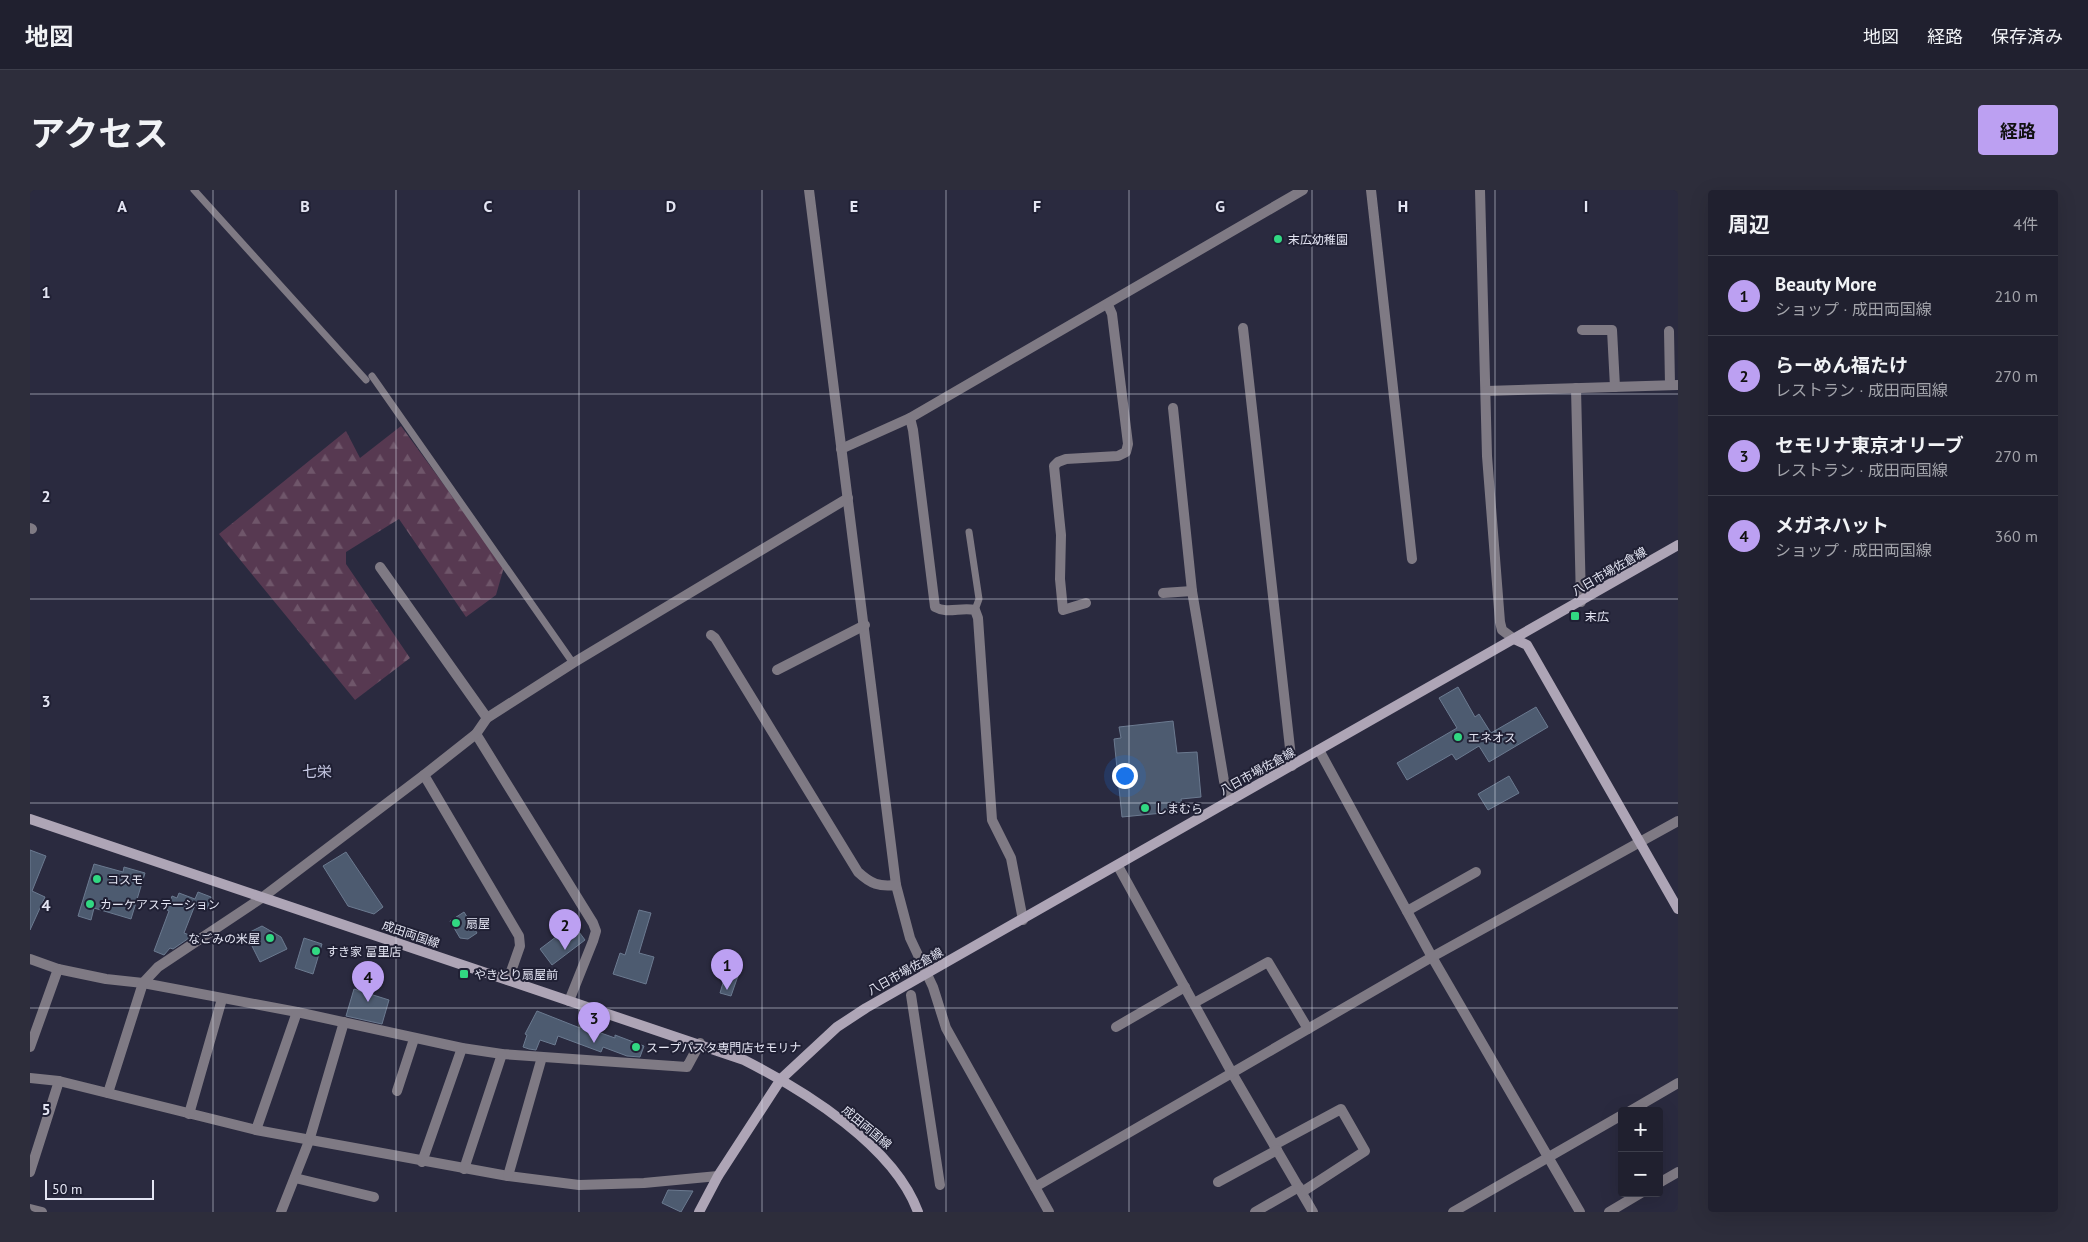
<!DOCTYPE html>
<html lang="ja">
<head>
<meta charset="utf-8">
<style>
  :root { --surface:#20202f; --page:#2d2d3b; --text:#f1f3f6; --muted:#a2a3aa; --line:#3d3e4b; --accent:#bca0f2 }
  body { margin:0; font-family:"PT Sans","Noto Sans JP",sans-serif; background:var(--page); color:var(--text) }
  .controls { position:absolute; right:15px; bottom:15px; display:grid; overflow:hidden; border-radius:5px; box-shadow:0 5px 20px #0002 }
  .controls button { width:45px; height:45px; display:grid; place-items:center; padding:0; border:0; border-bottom:1px solid var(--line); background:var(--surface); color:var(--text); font:25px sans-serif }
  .scale { position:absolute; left:15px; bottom:12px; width:109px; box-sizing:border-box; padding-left:5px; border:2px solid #e4e5f3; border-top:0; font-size:14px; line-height:18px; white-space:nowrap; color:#e4e5f3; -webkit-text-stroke:4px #202034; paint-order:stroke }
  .you { position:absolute; left:1094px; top:585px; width:18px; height:18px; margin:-12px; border:4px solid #fff; border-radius:50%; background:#1a73e8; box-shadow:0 0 0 8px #1a73e833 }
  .badge { display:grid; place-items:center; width:32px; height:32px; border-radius:50%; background:var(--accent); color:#111; font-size:16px; font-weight:700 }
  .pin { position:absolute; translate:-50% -41px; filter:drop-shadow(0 1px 2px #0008) }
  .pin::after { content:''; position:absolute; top:26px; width:18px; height:15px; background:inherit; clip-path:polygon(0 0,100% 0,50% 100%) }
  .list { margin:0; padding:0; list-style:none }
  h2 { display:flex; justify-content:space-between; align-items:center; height:65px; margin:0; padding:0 20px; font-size:21px }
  h2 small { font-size:16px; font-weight:400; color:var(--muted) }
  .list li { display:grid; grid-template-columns:32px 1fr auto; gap:15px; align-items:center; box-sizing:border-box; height:80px; padding:0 20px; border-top:1px solid var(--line) }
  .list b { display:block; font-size:19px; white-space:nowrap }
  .list p { margin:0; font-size:16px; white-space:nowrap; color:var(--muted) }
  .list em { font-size:16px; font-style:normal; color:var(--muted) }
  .map { position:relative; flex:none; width:1648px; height:1022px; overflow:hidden; border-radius:5px }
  header { display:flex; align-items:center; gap:30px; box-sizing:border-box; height:70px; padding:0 25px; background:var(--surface); border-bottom:1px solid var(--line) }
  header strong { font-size:24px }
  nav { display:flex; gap:28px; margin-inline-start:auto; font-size:18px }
  .intro { display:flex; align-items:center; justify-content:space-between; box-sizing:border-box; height:120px; padding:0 30px }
  h1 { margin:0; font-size:35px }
  .button { padding:12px 22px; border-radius:5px; background:var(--accent); color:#111; font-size:18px; font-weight:700 }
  main { display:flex; gap:30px; padding:0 30px }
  aside { flex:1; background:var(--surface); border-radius:5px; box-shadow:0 5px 20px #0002 }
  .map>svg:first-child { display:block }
  .forest { fill:url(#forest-firs) }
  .building { fill:#4d5b70; stroke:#6b7a90 }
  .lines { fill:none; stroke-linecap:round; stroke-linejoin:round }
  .lane { stroke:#7f7a84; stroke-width:7 }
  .street { stroke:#7f7a84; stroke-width:10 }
  .secondary { stroke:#aea5b6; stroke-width:10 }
  .grid { fill:none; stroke:#e4e5f3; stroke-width:1; stroke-opacity:0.55 }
  .poi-dot { fill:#31d882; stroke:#202034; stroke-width:2 }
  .labels { text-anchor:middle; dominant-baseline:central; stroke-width:4; stroke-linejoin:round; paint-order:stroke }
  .poi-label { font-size:12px; fill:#e4e5f3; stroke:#202034; text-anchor:start }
  .street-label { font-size:12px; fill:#e4e5f3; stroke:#202034 }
  .quarter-label { font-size:15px; fill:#c4c6e1; stroke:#202034 }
  .grid-label { font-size:16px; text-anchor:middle; font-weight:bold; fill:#e4e5f3; stroke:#202034; stroke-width:4; stroke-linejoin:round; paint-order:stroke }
</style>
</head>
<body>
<header>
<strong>地図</strong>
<nav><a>地図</a><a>経路</a><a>保存済み</a></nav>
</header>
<div class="intro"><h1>アクセス</h1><a class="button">経路</a></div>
<main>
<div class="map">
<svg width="1648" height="1022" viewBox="0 0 1648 1022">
  <defs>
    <pattern id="forest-firs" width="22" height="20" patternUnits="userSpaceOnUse" patternTransform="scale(1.25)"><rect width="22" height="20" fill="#573951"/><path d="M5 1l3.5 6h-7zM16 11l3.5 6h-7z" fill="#6f566a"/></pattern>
  </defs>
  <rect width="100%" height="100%" fill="#2a2a3f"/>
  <!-- forest -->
  <path class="forest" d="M 371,236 L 474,377 L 466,405 L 436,427 L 369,329 L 316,362 L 316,374 L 380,468 L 325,510 L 189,344 L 316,241 L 330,268 Z"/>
  <!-- building -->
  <g class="building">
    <path d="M 1428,497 L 1445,527 L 1449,524 L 1461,543 L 1506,517 L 1518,537 L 1459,572 L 1449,556 L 1426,570 L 1422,564 L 1377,590 L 1367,573 L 1427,538 L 1409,508 Z"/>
    <path d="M 1143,531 L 1147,563 L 1167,562 L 1171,607 L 1151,609 L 1153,621 L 1092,627 L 1084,549 L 1091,548 L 1089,537 Z"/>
    <path d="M 1479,586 L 1489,603 L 1458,620 L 1448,604 Z"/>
    <path d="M 0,660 L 16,666 L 2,701 L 15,707 L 0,740 Z"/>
    <path d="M 316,662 L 353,717 L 344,724 L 318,716 L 293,676 Z"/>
    <path d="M 64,674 L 93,682 L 94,677 L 115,683 L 101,729 L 64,718 L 61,730 L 48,726 Z"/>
    <path d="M 168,702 L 181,707 L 177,719 L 165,715 L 154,743 L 162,746 L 143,759 L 140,758 L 134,765 L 124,761 L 139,721 L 137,720 L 142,706 L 147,708 L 149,703 L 165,709 Z"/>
    <path d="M 609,720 L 621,723 L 609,763 L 624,767 L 616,794 L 583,784 L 590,763 L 595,765 Z"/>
    <path d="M 434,722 L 447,743 L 438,749 L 430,748 L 420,731 Z"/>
    <path d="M 543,734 L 555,750 L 522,775 L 510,759 Z"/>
    <path d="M 232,736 L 251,747 L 257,759 L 230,772 L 216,744 Z"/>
    <path d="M 274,748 L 292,754 L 283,784 L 265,778 Z"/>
    <path d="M 698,776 L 710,780 L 701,806 L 690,803 Z"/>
    <path d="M 324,799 L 359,810 L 352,834 L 316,826 Z"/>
    <path d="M 507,821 L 550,838 L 551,836 L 585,848 L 585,845 L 614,856 L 610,867 L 597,866 L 573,857 L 571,862 L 528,846 L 525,855 L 510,850 L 506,860 L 499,859 L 493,857 L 497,845 L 495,844 Z"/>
    <path d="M 638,1000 L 663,1001 L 651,1022 L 632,1013 Z"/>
  </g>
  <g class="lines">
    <!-- lane -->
    <g class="lane">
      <path d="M 164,0 L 336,190"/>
      <path d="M 342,186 L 543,473"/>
      <path d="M 939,342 L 949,409 L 945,420"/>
    </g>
    <!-- street -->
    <g class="street">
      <path d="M 779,0 L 866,695 L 880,748 L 903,797 L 916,838 L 1019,1022"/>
      <path d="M 1341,0 L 1382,369"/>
      <path d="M 1450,0 L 1457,266 L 1470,432 L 1472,440 L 1484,449"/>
      <path d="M 1213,138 L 1262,576"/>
      <path d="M 1552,140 L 1582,140 L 1585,197"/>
      <path d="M 1639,141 L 1640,195"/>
      <path d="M 1546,198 L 1551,412"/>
      <path d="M 1456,201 L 1648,195"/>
      <path d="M 1143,218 L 1162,401 L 1194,591 L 1200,611"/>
      <path d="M 880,228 L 883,240 L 905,417 C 917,424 931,417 945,420 L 948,428 L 962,630 L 981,668 L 993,730"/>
      <path d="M 811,259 L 880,228 L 1273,0"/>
      <path d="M 0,338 L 2,339"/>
      <path d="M 350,377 L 457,528"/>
      <path d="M 1133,403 L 1162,401"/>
      <path d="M 1056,413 L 1033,420 L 1030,389 L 1031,345 L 1024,276 L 1028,272 L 1036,269 L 1088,266 L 1096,262 L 1098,254 L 1082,124 L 1078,115"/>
      <path d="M 681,445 L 685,448 L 828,682 C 841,694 849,697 866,695"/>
      <path d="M 747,480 L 835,435"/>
      <path d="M 446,544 L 563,733 L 566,741 L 563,751 L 539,811"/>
      <path d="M 1289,560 L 1402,767 L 1550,1022"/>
      <path d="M 394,585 L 489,746 L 490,756 L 478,790"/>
      <path d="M 1088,676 L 1202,883 L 1283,1022"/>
      <path d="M 1377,721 L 1446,682"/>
      <path d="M 0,769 L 28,779 L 76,789 L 113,793 L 267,822 L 432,858 L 472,864 L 657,877 L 670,853"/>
      <path d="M 881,805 L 910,995"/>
      <path d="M 1164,813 L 1238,772 L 1278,839"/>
      <path d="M 1086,837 L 1155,797"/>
      <path d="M 0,857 L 28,779"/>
      <path d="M 0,888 L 29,891 L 226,940 L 478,986 L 549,995 L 614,993 L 688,986"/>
      <path d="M 367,901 L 384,849"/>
      <path d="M 78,903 L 113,793 L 128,777 L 233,707 L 394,585 L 446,544 L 457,528 L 543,473 L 818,308"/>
      <path d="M 1600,921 L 1648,893"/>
      <path d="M 159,924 L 192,809"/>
      <path d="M 226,940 L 267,822"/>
      <path d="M 1244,955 L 1311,919 L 1335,961 L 1272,1002"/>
      <path d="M 392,972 L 432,858"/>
      <path d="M 434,979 L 472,864"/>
      <path d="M 0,982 L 29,891"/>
      <path d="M 478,986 L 512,867"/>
      <path d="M 265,988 L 344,1007"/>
      <path d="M 1188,992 L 1247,960"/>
      <path d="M 1629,993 L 1648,982"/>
      <path d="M 1005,997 L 1402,767 L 1648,631"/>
      <path d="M 0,1019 L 12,1022"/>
      <path d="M 251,1022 L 279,951 L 314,832"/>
      <path d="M 1225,1022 L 1269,997"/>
      <path d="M 1423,1022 L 1592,925"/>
      <path d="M 1579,1022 L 1611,1003"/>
    </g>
    <!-- secondary -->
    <g class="secondary">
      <path d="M 1484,449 L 1497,455 L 1648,719"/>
      <path d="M 0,629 L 714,870 C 775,901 864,956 888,1022"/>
      <path d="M 669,1022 L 688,986 L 751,889 L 807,837 L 836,818 L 1648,355"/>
    </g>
  </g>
  <!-- grid -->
  <path class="grid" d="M 183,0 L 183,1022M 366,0 L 366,1022M 549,0 L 549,1022M 732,0 L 732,1022M 916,0 L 916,1022M 1099,0 L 1099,1022M 1282,0 L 1282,1022M 1465,0 L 1465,1022M 0,204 L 1648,204M 0,409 L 1648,409M 0,613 L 1648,613M 0,818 L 1648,818"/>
  <!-- markers -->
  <g class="poi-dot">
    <circle cx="1248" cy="49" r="5"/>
    <rect x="1540" y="421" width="10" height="10" rx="2.5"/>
    <circle cx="1428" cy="547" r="5"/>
    <circle cx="1115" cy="618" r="5"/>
    <circle cx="67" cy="689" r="5"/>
    <circle cx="60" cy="714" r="5"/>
    <circle cx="426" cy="733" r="5"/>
    <circle cx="240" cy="748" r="5"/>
    <circle cx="286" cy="761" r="5"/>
    <rect x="429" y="779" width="10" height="10" rx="2.5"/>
    <circle cx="606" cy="857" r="5"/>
  </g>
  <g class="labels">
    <!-- poi labels -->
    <g class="poi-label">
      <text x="1258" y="49">末広幼稚園</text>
      <text x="1555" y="426">末広</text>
      <text x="1438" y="547">エネオス</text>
      <text x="1125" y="618">しまむら</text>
      <text x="77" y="689">コスモ</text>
      <text x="70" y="714">カーケアステーション</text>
      <text x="436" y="733">扇屋</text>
      <text x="230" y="748" text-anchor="end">なごみの米屋</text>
      <text x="296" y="761">すき家 富里店</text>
      <text x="444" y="784">やきとり扇屋前</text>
      <text x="616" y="857">スープパスタ専門店セモリナ</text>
    </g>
    <!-- street labels -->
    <g class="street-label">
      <text transform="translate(1579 381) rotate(-30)">八日市場佐倉線</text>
      <text transform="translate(1227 581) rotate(-29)">八日市場佐倉線</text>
      <text transform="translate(381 744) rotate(19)">成田両国線</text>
      <text transform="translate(875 781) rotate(-29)">八日市場佐倉線</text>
      <text transform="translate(837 937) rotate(40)">成田両国線</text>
    </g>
    <!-- quarter labels -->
    <g class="quarter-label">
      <text x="287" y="581">七栄</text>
    </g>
  </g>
  <g class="grid-label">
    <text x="92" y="22">A</text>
    <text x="275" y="22">B</text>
    <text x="458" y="22">C</text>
    <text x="641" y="22">D</text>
    <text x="824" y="22">E</text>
    <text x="1007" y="22">F</text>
    <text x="1190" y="22">G</text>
    <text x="1373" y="22">H</text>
    <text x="1556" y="22">I</text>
    <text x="16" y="108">1</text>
    <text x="16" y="312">2</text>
    <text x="16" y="517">3</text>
    <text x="16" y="721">4</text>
    <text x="16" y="925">5</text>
  </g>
</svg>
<div class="controls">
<button>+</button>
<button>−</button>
</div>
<div class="scale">50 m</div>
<div class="you"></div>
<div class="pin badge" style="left:697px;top:800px">1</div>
<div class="pin badge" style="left:535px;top:760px">2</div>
<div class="pin badge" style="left:564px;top:853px">3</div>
<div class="pin badge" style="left:338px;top:812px">4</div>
</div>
<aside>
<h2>周辺<small>4件</small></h2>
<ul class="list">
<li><span class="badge">1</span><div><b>Beauty More</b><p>ショップ · 成田両国線</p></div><em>210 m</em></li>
<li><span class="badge">2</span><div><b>らーめん福たけ</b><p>レストラン · 成田両国線</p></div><em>270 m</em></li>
<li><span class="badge">3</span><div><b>セモリナ東京オリーブ</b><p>レストラン · 成田両国線</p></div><em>270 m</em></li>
<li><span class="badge">4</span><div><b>メガネハット</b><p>ショップ · 成田両国線</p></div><em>360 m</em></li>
</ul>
</aside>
</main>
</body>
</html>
